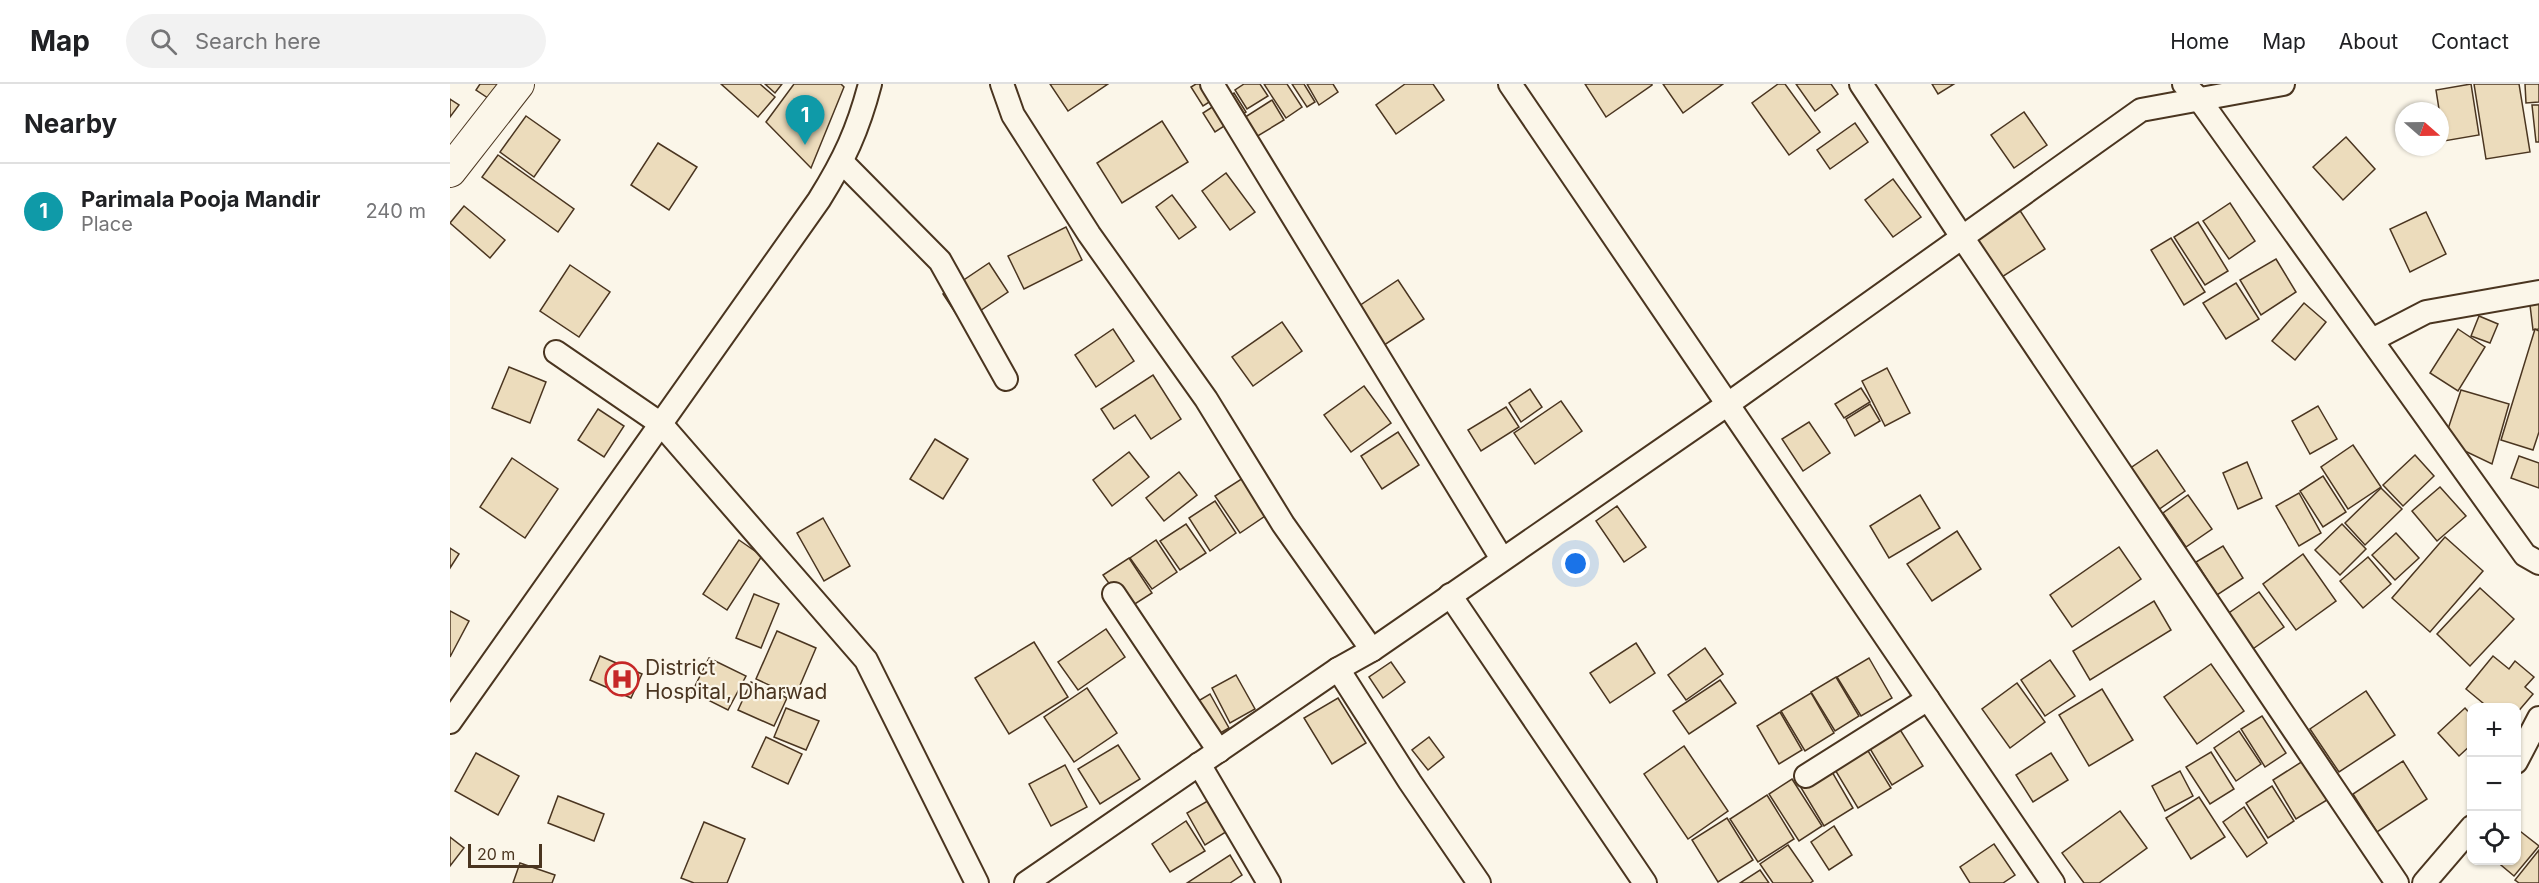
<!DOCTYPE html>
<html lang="en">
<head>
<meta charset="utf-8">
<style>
  :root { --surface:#fff; --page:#f2f2f2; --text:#202124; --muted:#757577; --line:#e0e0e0; --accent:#ea580c }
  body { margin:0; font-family:Inter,sans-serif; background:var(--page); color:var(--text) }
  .controls { position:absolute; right:18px; bottom:18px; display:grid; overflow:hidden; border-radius:12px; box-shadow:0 2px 4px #0004 }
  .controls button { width:54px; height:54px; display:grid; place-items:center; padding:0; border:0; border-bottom:2px solid var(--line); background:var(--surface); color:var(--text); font:30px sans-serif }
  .compass { position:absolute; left:1945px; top:18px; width:54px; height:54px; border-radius:50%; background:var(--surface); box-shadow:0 2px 4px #0004; rotate:110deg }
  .scale { position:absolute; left:18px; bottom:15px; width:74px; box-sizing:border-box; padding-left:6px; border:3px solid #4a3520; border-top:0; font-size:16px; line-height:21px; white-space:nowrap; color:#4a3520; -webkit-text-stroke:4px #fbf6e9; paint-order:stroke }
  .you { position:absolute; left:1126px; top:480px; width:21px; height:21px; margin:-15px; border:4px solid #fff; border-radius:50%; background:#1a73e8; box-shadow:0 0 0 9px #1a73e833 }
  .badge { display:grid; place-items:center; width:39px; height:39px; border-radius:50%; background:var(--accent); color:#fff; font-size:20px; font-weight:700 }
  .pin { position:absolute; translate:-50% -50px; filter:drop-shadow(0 2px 3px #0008) }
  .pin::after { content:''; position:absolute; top:32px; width:21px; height:18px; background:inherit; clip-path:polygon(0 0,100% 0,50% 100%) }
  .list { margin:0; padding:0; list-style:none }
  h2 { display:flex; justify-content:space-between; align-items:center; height:78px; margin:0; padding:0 24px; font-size:26px }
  h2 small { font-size:20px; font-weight:400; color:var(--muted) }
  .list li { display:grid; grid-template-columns:39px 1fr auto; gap:18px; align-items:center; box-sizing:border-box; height:96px; padding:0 24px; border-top:2px solid var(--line) }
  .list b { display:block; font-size:22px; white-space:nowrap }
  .list p { margin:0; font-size:20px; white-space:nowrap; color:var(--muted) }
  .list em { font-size:20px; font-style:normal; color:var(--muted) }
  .icon { flex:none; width:33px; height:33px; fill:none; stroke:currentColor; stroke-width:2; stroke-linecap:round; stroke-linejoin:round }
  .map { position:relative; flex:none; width:2089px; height:799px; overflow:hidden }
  header { display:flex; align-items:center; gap:36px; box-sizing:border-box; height:84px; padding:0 30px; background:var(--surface); border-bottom:2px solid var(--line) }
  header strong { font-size:28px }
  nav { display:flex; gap:33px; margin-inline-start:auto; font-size:21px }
  .search { width:420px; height:54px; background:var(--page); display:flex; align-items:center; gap:15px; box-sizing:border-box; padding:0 21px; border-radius:33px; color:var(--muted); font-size:22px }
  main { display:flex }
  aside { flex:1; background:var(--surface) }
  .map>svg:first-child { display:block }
  .building { fill:#ecdcbc; stroke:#4a3520; stroke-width:1.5 }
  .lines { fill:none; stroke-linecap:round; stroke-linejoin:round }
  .street-casing { stroke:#4a3520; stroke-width:26 }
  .secondary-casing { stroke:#4a3520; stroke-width:34 }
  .street { stroke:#fbf6e9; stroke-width:22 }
  .secondary { stroke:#fbf6e9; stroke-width:32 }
  .labels { text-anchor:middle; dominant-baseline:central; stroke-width:4.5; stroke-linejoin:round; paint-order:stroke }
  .poi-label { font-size:21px; fill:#4a3520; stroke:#fbf6e9; text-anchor:start }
</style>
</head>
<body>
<header>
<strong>Map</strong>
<div class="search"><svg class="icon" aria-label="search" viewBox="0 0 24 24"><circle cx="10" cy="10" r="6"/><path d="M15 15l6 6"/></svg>Search here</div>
<nav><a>Home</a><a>Map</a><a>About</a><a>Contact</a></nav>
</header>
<main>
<aside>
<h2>Nearby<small></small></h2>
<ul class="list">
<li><span class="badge" style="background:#0f9aa8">1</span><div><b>Parimala Pooja Mandir</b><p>Place</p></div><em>240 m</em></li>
</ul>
</aside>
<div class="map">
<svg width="2089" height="799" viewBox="0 0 2089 799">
  <rect width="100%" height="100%" fill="#fbf6e9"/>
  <!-- building -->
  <g class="building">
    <path d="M 30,0 L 56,0 L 44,18 L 26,6 Z"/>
    <path d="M 271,0 L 310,0 L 325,13 L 308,33 Z"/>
    <path d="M 315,0 L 332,0 L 325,9 Z"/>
    <path d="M 344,0 L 391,0 L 394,3 L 361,84 L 316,38 Z"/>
    <path d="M 600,0 L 658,0 L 618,27 Z"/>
    <path d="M 746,0 L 773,0 L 777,7 L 753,22 L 741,3 Z"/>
    <path d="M 794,0 L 810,0 L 818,12 L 797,25 L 785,6 Z"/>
    <path d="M 814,0 L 837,0 L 852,23 L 836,34 Z"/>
    <path d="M 842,0 L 854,0 L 865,18 L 857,23 Z"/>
    <path d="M 857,0 L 883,0 L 888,8 L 869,21 Z"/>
    <path d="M 955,0 L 983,0 L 994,16 L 946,50 L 926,21 Z"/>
    <path d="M 1135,0 L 1202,0 L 1202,1 L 1156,33 Z"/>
    <path d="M 1213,0 L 1273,0 L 1233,29 Z"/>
    <path d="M 1328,0 L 1335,0 L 1370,48 L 1339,71 L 1302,19 Z"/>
    <path d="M 1346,0 L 1381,0 L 1388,10 L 1365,27 Z"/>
    <path d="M 1482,0 L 1504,0 L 1488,10 Z"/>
    <path d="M 2021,0 L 2029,51 L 1994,57 L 1986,6 Z"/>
    <path d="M 2024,0 L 2069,0 L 2080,68 L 2036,75 Z"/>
    <path d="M 2075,0 L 2089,0 L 2089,18 L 2076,19 Z"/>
    <path d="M 784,9 L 796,28 L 765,48 L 753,29 Z"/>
    <path d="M 0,15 L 9,21 L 0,33 Z"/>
    <path d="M 822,16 L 834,36 L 801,56 L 789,37 Z"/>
    <path d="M 2082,21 L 2089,21 L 2089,58 L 2086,58 Z"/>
    <path d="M 1574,28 L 1597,61 L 1564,84 L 1541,51 Z"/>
    <path d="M 76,32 L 110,56 L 84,93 L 50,68 Z"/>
    <path d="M 712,37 L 738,78 L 672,119 L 647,79 Z"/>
    <path d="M 1405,39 L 1418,58 L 1380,85 L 1367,66 Z"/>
    <path d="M 1896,53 L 1925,85 L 1893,116 L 1863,83 Z"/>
    <path d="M 208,59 L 247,83 L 219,126 L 181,101 Z"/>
    <path d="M 48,71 L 124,125 L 108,148 L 32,93 Z"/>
    <path d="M 776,89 L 805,128 L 780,146 L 752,107 Z"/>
    <path d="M 1443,95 L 1471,133 L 1443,153 L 1415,116 Z"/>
    <path d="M 722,111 L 746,143 L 729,155 L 706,123 Z"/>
    <path d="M 1780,119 L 1805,157 L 1779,175 L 1753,137 Z"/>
    <path d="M 14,122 L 55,156 L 40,174 L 0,139 Z"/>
    <path d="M 1569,125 L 1595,165 L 1552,193 L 1526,153 Z"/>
    <path d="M 1976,128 L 1996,170 L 1960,188 L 1940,145 Z"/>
    <path d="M 1748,138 L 1778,187 L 1755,201 L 1724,153 Z"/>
    <path d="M 616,143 L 632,176 L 574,205 L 558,172 Z"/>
    <path d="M 1721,154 L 1755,208 L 1734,221 L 1701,166 Z"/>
    <path d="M 1826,175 L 1846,208 L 1811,231 L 1790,196 Z"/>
    <path d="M 539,179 L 558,208 L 512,239 L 493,210 Z"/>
    <path d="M 120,181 L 160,208 L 129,253 L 90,227 Z"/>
    <path d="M 948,196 L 974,235 L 919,271 L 894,232 Z"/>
    <path d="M 1786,199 L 1809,235 L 1776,255 L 1753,219 Z"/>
    <path d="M 1854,219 L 1876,238 L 1845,276 L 1822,257 Z"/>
    <path d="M 2089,219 L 2089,245 L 2083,246 L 2080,221 Z"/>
    <path d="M 2029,232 L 2048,240 L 2040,259 L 2021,252 Z"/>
    <path d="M 832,238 L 852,267 L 803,302 L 782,273 Z"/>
    <path d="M 663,245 L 684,277 L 646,303 L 625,271 Z"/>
    <path d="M 2008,245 L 2035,263 L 2008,307 L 1980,289 Z"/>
    <path d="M 2085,245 L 2089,247 L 2089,348 L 2083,366 L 2051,356 Z"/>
    <path d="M 59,283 L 96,298 L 80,339 L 42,324 Z"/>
    <path d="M 1437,284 L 1460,329 L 1435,342 L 1412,297 Z"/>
    <path d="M 703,291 L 731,335 L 701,355 L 685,331 L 664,345 L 651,325 Z"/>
    <path d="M 914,302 L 941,339 L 901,368 L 874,331 Z"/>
    <path d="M 1411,304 L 1420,318 L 1394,334 L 1385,320 Z"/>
    <path d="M 1080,305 L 1092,323 L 1071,338 L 1059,319 Z"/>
    <path d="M 2011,306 L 2059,320 L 2042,380 L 1994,357 Z"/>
    <path d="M 1111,317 L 1132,347 L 1085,380 L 1064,349 Z"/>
    <path d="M 1420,320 L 1430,337 L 1405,352 L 1396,335 Z"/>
    <path d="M 1868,322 L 1887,355 L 1860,370 L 1842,337 Z"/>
    <path d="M 1056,323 L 1069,343 L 1031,367 L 1018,346 Z"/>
    <path d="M 148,325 L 174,342 L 154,373 L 128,356 Z"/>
    <path d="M 1359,338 L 1380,369 L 1353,387 L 1332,355 Z"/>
    <path d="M 948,348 L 969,381 L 932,405 L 911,372 Z"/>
    <path d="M 485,355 L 518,375 L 493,415 L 460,395 Z"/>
    <path d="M 1903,361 L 1931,403 L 1898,425 L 1871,383 Z"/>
    <path d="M 1707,366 L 1735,407 L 1708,426 L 1679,385 Z"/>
    <path d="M 679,368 L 699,393 L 662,422 L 643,396 Z"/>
    <path d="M 1965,371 L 1984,392 L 1953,422 L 1933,401 Z"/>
    <path d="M 2069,372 L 2089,379 L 2089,404 L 2061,394 Z"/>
    <path d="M 62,374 L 108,405 L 75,454 L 30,423 Z"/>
    <path d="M 1797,378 L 1812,414 L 1788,425 L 1773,389 Z"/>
    <path d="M 729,388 L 747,411 L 714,437 L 696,414 Z"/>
    <path d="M 1873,392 L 1896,428 L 1873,443 L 1850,407 Z"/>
    <path d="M 793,394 L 818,430 L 790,449 L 765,412 Z"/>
    <path d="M 1990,403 L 2016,432 L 1987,457 L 1962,427 Z"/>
    <path d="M 1931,404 L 1952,425 L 1915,461 L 1895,439 Z"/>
    <path d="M 1849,409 L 1871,449 L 1849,462 L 1826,422 Z"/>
    <path d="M 1470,411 L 1490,444 L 1439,474 L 1420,442 Z"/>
    <path d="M 1738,411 L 1762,445 L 1736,463 L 1713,429 Z"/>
    <path d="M 765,417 L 786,449 L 760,467 L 739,434 Z"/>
    <path d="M 1167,422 L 1196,463 L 1174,478 L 1146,437 Z"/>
    <path d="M 373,434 L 400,482 L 374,497 L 347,449 Z"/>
    <path d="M 736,440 L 756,469 L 730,486 L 710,457 Z"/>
    <path d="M 1892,440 L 1916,465 L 1890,491 L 1865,466 Z"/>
    <path d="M 1507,447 L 1531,485 L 1482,517 L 1457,480 Z"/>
    <path d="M 1946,449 L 1969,474 L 1945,496 L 1922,471 Z"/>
    <path d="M 1995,453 L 2033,487 L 1980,548 L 1942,514 Z"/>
    <path d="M 289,456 L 312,472 L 277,526 L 253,510 Z"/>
    <path d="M 706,456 L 727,488 L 702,505 L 680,474 Z"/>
    <path d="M 1773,462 L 1793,494 L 1767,511 L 1746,478 Z"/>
    <path d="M 1669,463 L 1691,495 L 1622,543 L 1600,511 Z"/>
    <path d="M 0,464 L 9,470 L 0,484 Z"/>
    <path d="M 1853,470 L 1886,517 L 1846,546 L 1813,500 Z"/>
    <path d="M 1918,473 L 1941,500 L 1913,524 L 1890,497 Z"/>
    <path d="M 679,474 L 702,509 L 677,525 L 653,491 Z"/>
    <path d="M 2030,504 L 2064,535 L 2020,582 L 1987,550 Z"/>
    <path d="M 1809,508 L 1834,543 L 1797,569 L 1773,533 Z"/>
    <path d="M 304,510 L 329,520 L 311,564 L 286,554 Z"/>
    <path d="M 1704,517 L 1721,546 L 1640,596 L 1623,567 Z"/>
    <path d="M 0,527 L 19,537 L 0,573 Z"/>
    <path d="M 656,545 L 675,573 L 628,606 L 608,578 Z"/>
    <path d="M 327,547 L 366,564 L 345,613 L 306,595 Z"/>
    <path d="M 584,558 L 618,613 L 559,650 L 525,594 Z"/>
    <path d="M 1186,559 L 1205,589 L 1160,619 L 1140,589 Z"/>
    <path d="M 1255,564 L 1273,590 L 1236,616 L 1218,591 Z"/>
    <path d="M 150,572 L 192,590 L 181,614 L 140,596 Z"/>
    <path d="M 2043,572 L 2059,585 L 2065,577 L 2084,593 L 2075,603 L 2083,610 L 2066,630 L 2066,624 L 2039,624 L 2016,605 Z"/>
    <path d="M 259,574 L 296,592 L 278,626 L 242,608 Z"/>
    <path d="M 1419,574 L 1442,614 L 1411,632 L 1387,593 Z"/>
    <path d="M 1600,576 L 1625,612 L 1595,632 L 1571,596 Z"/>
    <path d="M 941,578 L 955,598 L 933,614 L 919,593 Z"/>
    <path d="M 1761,580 L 1794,627 L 1747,660 L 1714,613 Z"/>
    <path d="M 786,591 L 805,625 L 780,639 L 762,604 Z"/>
    <path d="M 1386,593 L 1409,632 L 1385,647 L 1361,608 Z"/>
    <path d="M 1270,596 L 1286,619 L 1239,650 L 1223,627 Z"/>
    <path d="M 301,598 L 337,614 L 324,642 L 288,626 Z"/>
    <path d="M 1567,599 L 1595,638 L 1560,664 L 1532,625 Z"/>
    <path d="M 637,604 L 667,649 L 624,678 L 594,633 Z"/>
    <path d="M 1652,605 L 1683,656 L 1639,682 L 1609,631 Z"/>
    <path d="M 1916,607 L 1945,651 L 1889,688 L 1860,645 Z"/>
    <path d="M 1361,609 L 1384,649 L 1355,667 L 1331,627 Z"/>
    <path d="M 760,610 L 779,644 L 753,659 L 733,626 Z"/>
    <path d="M 888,614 L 916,659 L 882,680 L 854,634 Z"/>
    <path d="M 336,624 L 369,637 L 356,666 L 324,653 Z"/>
    <path d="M 2015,624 L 2022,632 L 2022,660 L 2009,672 L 1988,649 Z"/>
    <path d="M 1330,628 L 1352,666 L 1329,680 L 1307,642 Z"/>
    <path d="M 1812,632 L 1836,669 L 1815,683 L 1791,645 Z"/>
    <path d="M 1449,644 L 1473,682 L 1442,701 L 1419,663 Z"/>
    <path d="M 1789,647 L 1811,680 L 1786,697 L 1764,664 Z"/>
    <path d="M 316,653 L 352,670 L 338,700 L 302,683 Z"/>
    <path d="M 979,653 L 994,673 L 978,686 L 962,666 Z"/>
    <path d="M 1410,654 L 1441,704 L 1408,724 L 1378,674 Z"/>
    <path d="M 668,661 L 690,695 L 650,720 L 628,685 Z"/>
    <path d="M 1234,662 L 1278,727 L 1238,755 L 1194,690 Z"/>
    <path d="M 1761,668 L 1784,705 L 1760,720 L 1736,683 Z"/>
    <path d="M 26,669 L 69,692 L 48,731 L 5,707 Z"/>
    <path d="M 1601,669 L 1618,696 L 1583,718 L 1566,691 Z"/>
    <path d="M 1374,674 L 1403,724 L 1374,742 L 1344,692 Z"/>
    <path d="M 1853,677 L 1877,716 L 1846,735 L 1823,696 Z"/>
    <path d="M 1953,677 L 1977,715 L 1927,748 L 1903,710 Z"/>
    <path d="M 615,681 L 637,723 L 601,742 L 579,700 Z"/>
    <path d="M 1730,687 L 1743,712 L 1715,727 L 1702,702 Z"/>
    <path d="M 1342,695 L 1372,742 L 1349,757 L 1319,710 Z"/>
    <path d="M 1822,702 L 1844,737 L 1818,754 L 1796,719 Z"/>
    <path d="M 1317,711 L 1344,755 L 1308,778 L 1280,735 Z"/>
    <path d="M 108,712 L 154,730 L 144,757 L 98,739 Z"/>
    <path d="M 1749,713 L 1775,753 L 1741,775 L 1716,734 Z"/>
    <path d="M 761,715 L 779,746 L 755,761 L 737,729 Z"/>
    <path d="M 1794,723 L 1817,759 L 1797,773 L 1773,738 Z"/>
    <path d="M 1670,727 L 1697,764 L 1649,799 L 1634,799 L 1612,769 Z"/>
    <path d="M 1277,734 L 1303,776 L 1268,798 L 1242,756 Z"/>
    <path d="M 736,737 L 755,767 L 720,788 L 702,760 Z"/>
    <path d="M 254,738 L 295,755 L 277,799 L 244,799 L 231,794 Z"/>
    <path d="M 1384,742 L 1402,771 L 1379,786 L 1361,758 Z"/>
    <path d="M 2066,744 L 2089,762 L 2064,792 L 2045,776 L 2066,776 Z"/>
    <path d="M 0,753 L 14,764 L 0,782 Z"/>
    <path d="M 1544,760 L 1565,791 L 1553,799 L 1520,799 L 1510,783 Z"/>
    <path d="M 1338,761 L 1363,797 L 1360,799 L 1323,799 L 1310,780 Z"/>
    <path d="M 2089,766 L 2089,799 L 2069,799 L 2065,796 Z"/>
    <path d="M 780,771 L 792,791 L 780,799 L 737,799 Z"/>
    <path d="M 70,779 L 105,791 L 102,799 L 63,799 Z"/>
    <path d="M 1310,786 L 1319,799 L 1290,799 Z"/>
  </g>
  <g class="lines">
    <defs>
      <g id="street">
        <path d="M 552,0 L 563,31 L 639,150 L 756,315 L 833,440 L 922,566"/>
        <path d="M 762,0 L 1052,475"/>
        <path d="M 1060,0 L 1603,799"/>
        <path d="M 1411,0 L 1512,153 L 1947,799"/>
        <path d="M 1734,0 L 1749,15 L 2075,471 L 2089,479"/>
        <path d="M 392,78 L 490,177 L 556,295"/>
        <path d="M 1922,256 L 1976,228 L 2089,208"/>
        <path d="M 106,268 L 211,340 L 416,576 L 527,799"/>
        <path d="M 664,510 L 769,667"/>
        <path d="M 1000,511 L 1195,799"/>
        <path d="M 888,585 L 960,698 L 1029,799"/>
        <path d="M 0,638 L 369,116 C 394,76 408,46 420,0"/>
        <path d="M 2066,678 L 2089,634"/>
        <path d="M 749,680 L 819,799"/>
        <path d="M 1356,692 L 1478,615"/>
        <path d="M 576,799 L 888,585 L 922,566 L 1278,320 L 1691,26 L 1833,0"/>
        <path d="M 1974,799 L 2022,743"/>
      </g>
      <path id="secondary" d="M 0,87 L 68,0"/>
    </defs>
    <!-- street casing -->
    <use href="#street" class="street-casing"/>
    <!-- secondary casing -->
    <use href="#secondary" class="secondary-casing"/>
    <!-- street -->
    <use href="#street" class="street"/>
    <!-- secondary -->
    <use href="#secondary" class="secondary"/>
  </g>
  <!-- icons -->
  <defs>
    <symbol id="hospital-ring" viewBox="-11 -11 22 22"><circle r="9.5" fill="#fbf6e9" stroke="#c62828" stroke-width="1.5"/><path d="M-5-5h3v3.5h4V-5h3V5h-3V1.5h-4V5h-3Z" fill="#c62828"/></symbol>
  </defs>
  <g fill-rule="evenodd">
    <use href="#hospital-ring" x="153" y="576" width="38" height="38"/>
  </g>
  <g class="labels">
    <!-- poi labels -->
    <g class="poi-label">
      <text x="195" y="583">District<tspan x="195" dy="24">Hospital, Dharwad</tspan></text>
    </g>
  </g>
</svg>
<div class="controls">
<button>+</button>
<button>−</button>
<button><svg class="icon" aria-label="locate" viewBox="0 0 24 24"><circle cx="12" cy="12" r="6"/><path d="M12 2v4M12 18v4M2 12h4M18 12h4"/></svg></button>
</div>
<svg class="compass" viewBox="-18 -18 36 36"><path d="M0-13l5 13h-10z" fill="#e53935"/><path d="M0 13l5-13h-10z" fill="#757577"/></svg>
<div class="scale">20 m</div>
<div class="you"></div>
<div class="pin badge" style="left:355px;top:61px;background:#0f9aa8">1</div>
</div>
</main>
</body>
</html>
